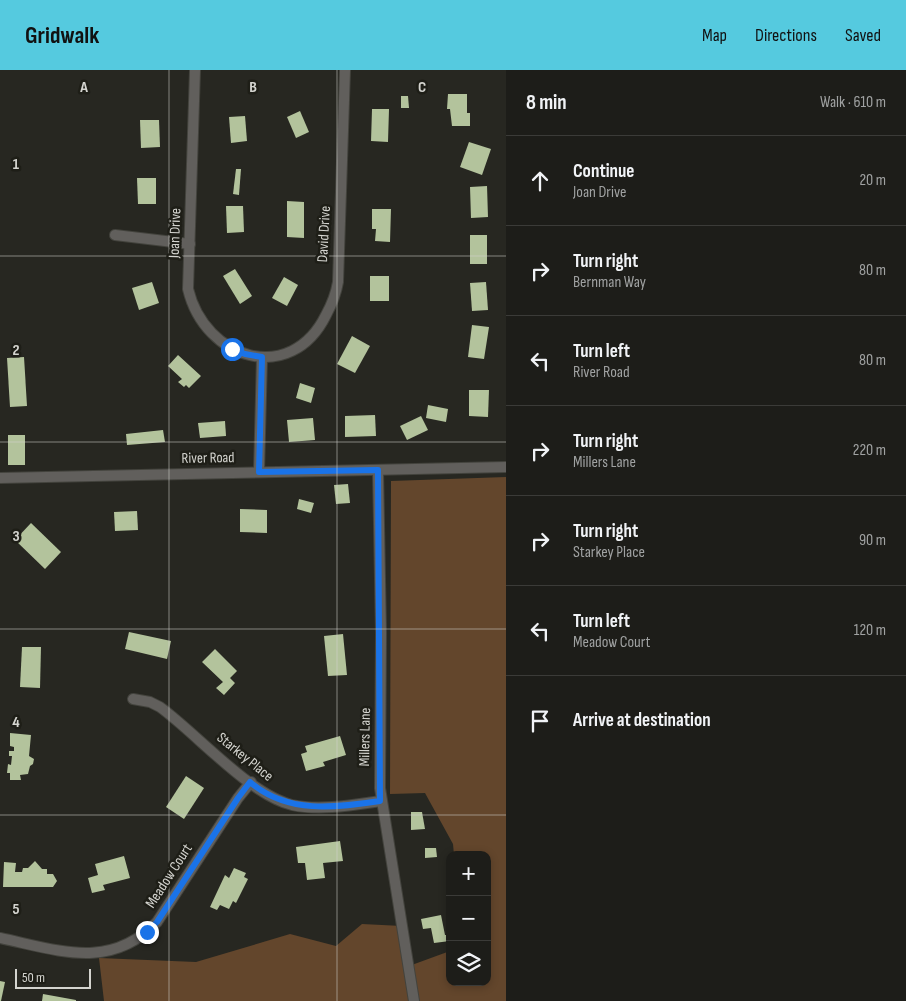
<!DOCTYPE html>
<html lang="en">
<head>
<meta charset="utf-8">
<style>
  :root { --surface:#1d1d19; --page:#252622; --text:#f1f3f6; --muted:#a0a2a2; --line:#3b3b38; --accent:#55cadf }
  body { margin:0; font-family:"Sofia Sans Condensed",sans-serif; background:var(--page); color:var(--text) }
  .controls { position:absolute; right:15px; bottom:15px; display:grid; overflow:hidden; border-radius:10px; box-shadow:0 2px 8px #0003 }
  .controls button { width:45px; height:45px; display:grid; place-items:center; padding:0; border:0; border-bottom:1px solid var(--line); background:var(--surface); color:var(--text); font:25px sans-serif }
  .scale { position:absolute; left:15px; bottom:12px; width:76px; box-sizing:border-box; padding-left:5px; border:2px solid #d4d4cf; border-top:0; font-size:14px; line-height:18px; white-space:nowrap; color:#d4d4cf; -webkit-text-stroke:4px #1e1e17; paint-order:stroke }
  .stop { position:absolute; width:15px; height:15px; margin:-11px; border:4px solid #1a73e8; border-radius:50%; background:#fff }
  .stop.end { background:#1a73e8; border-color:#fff; box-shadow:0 1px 5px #0008 }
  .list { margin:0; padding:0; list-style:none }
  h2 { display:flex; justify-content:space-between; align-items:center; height:65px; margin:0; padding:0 20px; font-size:21px }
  h2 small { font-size:16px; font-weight:400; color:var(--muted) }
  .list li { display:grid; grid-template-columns:32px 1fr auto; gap:15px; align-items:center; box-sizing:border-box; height:90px; padding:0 20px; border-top:1px solid var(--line) }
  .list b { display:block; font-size:19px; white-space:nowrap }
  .list p { margin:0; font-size:16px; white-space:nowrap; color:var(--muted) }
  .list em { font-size:16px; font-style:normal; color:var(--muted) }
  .icon { flex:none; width:28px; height:28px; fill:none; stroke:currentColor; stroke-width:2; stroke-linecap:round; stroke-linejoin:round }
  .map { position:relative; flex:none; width:506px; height:931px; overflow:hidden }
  header { display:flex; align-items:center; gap:30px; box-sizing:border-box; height:70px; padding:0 25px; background:var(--accent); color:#111 }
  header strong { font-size:24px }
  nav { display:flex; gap:28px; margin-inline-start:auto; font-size:18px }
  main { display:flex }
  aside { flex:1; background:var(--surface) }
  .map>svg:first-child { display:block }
  .green { fill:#63462c }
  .building { fill:#b3c39c }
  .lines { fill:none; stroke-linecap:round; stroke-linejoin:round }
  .minor-casing { stroke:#43433d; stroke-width:12 }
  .minor { stroke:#615f5c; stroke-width:10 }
  .route { stroke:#1a73e8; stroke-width:6 }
  .grid { fill:none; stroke:#d4d4cf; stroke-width:1; stroke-opacity:0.55 }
  .labels { text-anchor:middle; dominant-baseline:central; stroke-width:5; stroke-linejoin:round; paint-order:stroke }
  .street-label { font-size:15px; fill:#d4d4cf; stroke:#1e1e17 }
  .grid-label { font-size:16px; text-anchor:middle; font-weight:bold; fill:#d4d4cf; stroke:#1e1e17; stroke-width:5; stroke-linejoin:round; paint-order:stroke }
</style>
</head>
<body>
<header>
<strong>Gridwalk</strong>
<nav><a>Map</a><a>Directions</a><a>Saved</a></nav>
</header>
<main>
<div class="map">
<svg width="506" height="931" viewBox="0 0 506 931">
  <rect width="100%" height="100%" fill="#272721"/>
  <!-- green -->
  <path class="green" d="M 506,407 L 506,931 L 104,931 L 99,888 L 196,892 L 290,864 L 336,876 L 362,854 L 402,856 L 409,896 L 450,881 L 450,912 L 487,912 L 487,785 L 454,785 L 453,774 L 425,723 L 390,724 L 391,411 Z"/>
  <!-- building -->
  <g class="building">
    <path d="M 448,24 L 467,24 L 467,43 L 470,43 L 470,56 L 452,56 L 450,39 L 447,39 Z"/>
    <path d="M 401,26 L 408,26 L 409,38 L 401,38 Z"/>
    <path d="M 372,39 L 389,39 L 388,72 L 371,71 Z"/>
    <path d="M 300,41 L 309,62 L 296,68 L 287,47 Z"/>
    <path d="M 245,46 L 247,71 L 231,73 L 229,47 Z"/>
    <path d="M 140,50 L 159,50 L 160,77 L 141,78 Z"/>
    <path d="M 469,72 L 491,79 L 482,105 L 460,97 Z"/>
    <path d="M 236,99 L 241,99 L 239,125 L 233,124 Z"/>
    <path d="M 137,108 L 156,108 L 156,134 L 138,134 Z"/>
    <path d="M 487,116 L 488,147 L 471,148 L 470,117 Z"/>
    <path d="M 287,131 L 304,132 L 304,168 L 287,167 Z"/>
    <path d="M 226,136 L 243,136 L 244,162 L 227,163 Z"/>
    <path d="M 372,139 L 391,139 L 390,172 L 375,171 L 376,159 L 372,159 Z"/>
    <rect x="470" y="165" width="17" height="29"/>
    <path d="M 235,199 L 252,226 L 240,234 L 223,206 Z"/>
    <rect x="370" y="206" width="19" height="25"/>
    <path d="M 284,207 L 298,215 L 287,236 L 272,228 Z"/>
    <path d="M 152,212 L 159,233 L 139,240 L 132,218 Z"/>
    <path d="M 486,212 L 488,240 L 472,241 L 470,213 Z"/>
    <path d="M 472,255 L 489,257 L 484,289 L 468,287 Z"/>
    <path d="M 352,266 L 370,276 L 355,303 L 337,294 Z"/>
    <path d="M 178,285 L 201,306 L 189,318 L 186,315 L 184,317 L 178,312 L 182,309 L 168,296 Z"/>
    <path d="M 24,287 L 27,336 L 10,337 L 7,288 Z"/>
    <path d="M 300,313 L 315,318 L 311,333 L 296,328 Z"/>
    <path d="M 469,320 L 489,320 L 488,347 L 469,346 Z"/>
    <path d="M 428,335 L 448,339 L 446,352 L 426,348 Z"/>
    <path d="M 375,345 L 376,366 L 345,367 L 345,346 Z"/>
    <path d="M 421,346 L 428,360 L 407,370 L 400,356 Z"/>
    <path d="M 313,348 L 315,370 L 289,372 L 287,350 Z"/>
    <path d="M 225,351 L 226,366 L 200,368 L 198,353 Z"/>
    <path d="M 163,360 L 165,372 L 127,375 L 126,364 Z"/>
    <rect x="8" y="365" width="17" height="30"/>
    <path d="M 348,414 L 350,433 L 336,434 L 334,415 Z"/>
    <path d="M 299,429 L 314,433 L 311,443 L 297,439 Z"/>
    <path d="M 240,439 L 267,440 L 267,463 L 240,462 Z"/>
    <path d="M 137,441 L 138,460 L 115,461 L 114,442 Z"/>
    <path d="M 31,453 L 61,482 L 45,499 L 15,470 Z"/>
    <path d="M 129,562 L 171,571 L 167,589 L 125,579 Z"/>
    <path d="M 343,564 L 347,605 L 328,606 L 324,566 Z"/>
    <path d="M 22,577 L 41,577 L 40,618 L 20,617 Z"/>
    <path d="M 215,579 L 237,601 L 230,608 L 235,613 L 224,625 L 216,618 L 223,612 L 202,592 Z"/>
    <path d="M 10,663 L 31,665 L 29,686 L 34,689 L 33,694 L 30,696 L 28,704 L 20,705 L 21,710 L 10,710 L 10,703 L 7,703 L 8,694 L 11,695 L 12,686 L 9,686 L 9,681 L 14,681 L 14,677 L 10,676 Z"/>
    <path d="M 340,666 L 346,685 L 323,692 L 325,696 L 306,701 L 301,684 L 307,682 L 305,676 Z"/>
    <path d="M 186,706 L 204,718 L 184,749 L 166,737 Z"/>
    <path d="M 411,742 L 422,742 L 425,759 L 411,760 Z"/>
    <path d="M 340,771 L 343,791 L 323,793 L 325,808 L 307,810 L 305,793 L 298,793 L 296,777 Z"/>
    <path d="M 425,778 L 436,778 L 437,787 L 425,788 Z"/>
    <path d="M 124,786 L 130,808 L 103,815 L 105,820 L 92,823 L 88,808 L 98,805 L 95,794 Z"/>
    <path d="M 35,791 L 42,799 L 47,799 L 47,804 L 53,804 L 57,811 L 53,817 L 3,817 L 4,792 L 16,793 L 15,802 L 22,802 L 23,798 L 28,798 Z"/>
    <path d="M 234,798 L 246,803 L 244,807 L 248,809 L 236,833 L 233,831 L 229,839 L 220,835 L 217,840 L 210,837 L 225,805 L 229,808 Z"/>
    <path d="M 441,845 L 445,865 L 449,865 L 450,871 L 434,873 L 431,858 L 423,859 L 421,849 Z"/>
    <path d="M 0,911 L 5,912 L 1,931 L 0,931 Z"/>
    <path d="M 43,924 L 76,930 L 76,931 L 42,931 Z"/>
  </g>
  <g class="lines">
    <defs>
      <g id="minor">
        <path d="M 195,0 L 188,219 C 205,290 291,316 326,245 C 332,234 336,224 338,212 L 345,0"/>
        <path d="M 115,165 L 190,174"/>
        <path d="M 378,400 L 381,563 L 380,718 L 414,931"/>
        <path d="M 259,402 L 262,287"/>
        <path d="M 0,408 L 506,397"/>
        <path d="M 133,629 L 150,632 L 160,637 C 197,664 250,725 292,735 C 320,741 353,735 381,731"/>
        <path d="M 0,868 C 58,880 110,901 157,852 L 238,728 L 251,712"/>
      </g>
    </defs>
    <!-- minor casing -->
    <use href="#minor" class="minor-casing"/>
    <!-- minor -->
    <use href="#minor" class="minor"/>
  </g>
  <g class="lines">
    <!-- route -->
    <path class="route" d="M 147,862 L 157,852 L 238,728 L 250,712 C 287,744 335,738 380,731 L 378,400 L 259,402 L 262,287 L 245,284 L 232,279"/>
  </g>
  <!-- grid -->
  <path class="grid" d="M 169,0 L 169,931M 337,0 L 337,931M 0,186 L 506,186M 0,372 L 506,372M 0,559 L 506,559M 0,745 L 506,745"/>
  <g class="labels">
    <!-- street labels -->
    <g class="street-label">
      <text transform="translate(175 163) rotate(-88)">Joan Drive</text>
      <text transform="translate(324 164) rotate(-87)">David Drive</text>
      <text transform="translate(208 388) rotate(-1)">River Road</text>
      <text transform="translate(365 667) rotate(-89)">Millers Lane</text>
      <text transform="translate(245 687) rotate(39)">Starkey Place</text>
      <text transform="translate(169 806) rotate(-57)">Meadow Court</text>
    </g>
  </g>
  <g class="grid-label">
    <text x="84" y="22">A</text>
    <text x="253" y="22">B</text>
    <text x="422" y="22">C</text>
    <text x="16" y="99">1</text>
    <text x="16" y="285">2</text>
    <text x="16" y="471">3</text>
    <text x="16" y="657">4</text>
    <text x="16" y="844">5</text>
  </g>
</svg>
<div class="controls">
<button>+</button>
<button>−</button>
<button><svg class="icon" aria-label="layers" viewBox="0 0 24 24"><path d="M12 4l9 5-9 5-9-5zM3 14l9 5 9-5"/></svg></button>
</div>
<div class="scale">50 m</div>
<div class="stop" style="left:232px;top:279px"></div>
<div class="stop end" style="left:147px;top:862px"></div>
</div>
<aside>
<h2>8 min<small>Walk · 610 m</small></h2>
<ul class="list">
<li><svg class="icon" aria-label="ahead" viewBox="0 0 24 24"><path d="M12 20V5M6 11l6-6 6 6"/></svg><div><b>Continue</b><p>Joan Drive</p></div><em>20 m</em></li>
<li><svg class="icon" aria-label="right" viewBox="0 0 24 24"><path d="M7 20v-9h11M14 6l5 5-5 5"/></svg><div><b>Turn right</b><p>Bernman Way</p></div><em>80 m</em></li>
<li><svg class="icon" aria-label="left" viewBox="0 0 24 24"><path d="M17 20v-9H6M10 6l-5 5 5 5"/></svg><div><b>Turn left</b><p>River Road</p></div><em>80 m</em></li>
<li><svg class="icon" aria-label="right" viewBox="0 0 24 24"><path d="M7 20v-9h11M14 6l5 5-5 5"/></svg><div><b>Turn right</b><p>Millers Lane</p></div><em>220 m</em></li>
<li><svg class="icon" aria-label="right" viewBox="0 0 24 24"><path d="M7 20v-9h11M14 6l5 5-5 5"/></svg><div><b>Turn right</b><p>Starkey Place</p></div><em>90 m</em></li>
<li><svg class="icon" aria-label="left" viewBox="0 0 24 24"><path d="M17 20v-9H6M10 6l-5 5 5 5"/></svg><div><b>Turn left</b><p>Meadow Court</p></div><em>120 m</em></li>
<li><svg class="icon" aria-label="arrive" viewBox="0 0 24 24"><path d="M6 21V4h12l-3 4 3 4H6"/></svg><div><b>Arrive at destination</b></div></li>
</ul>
</aside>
</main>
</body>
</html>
